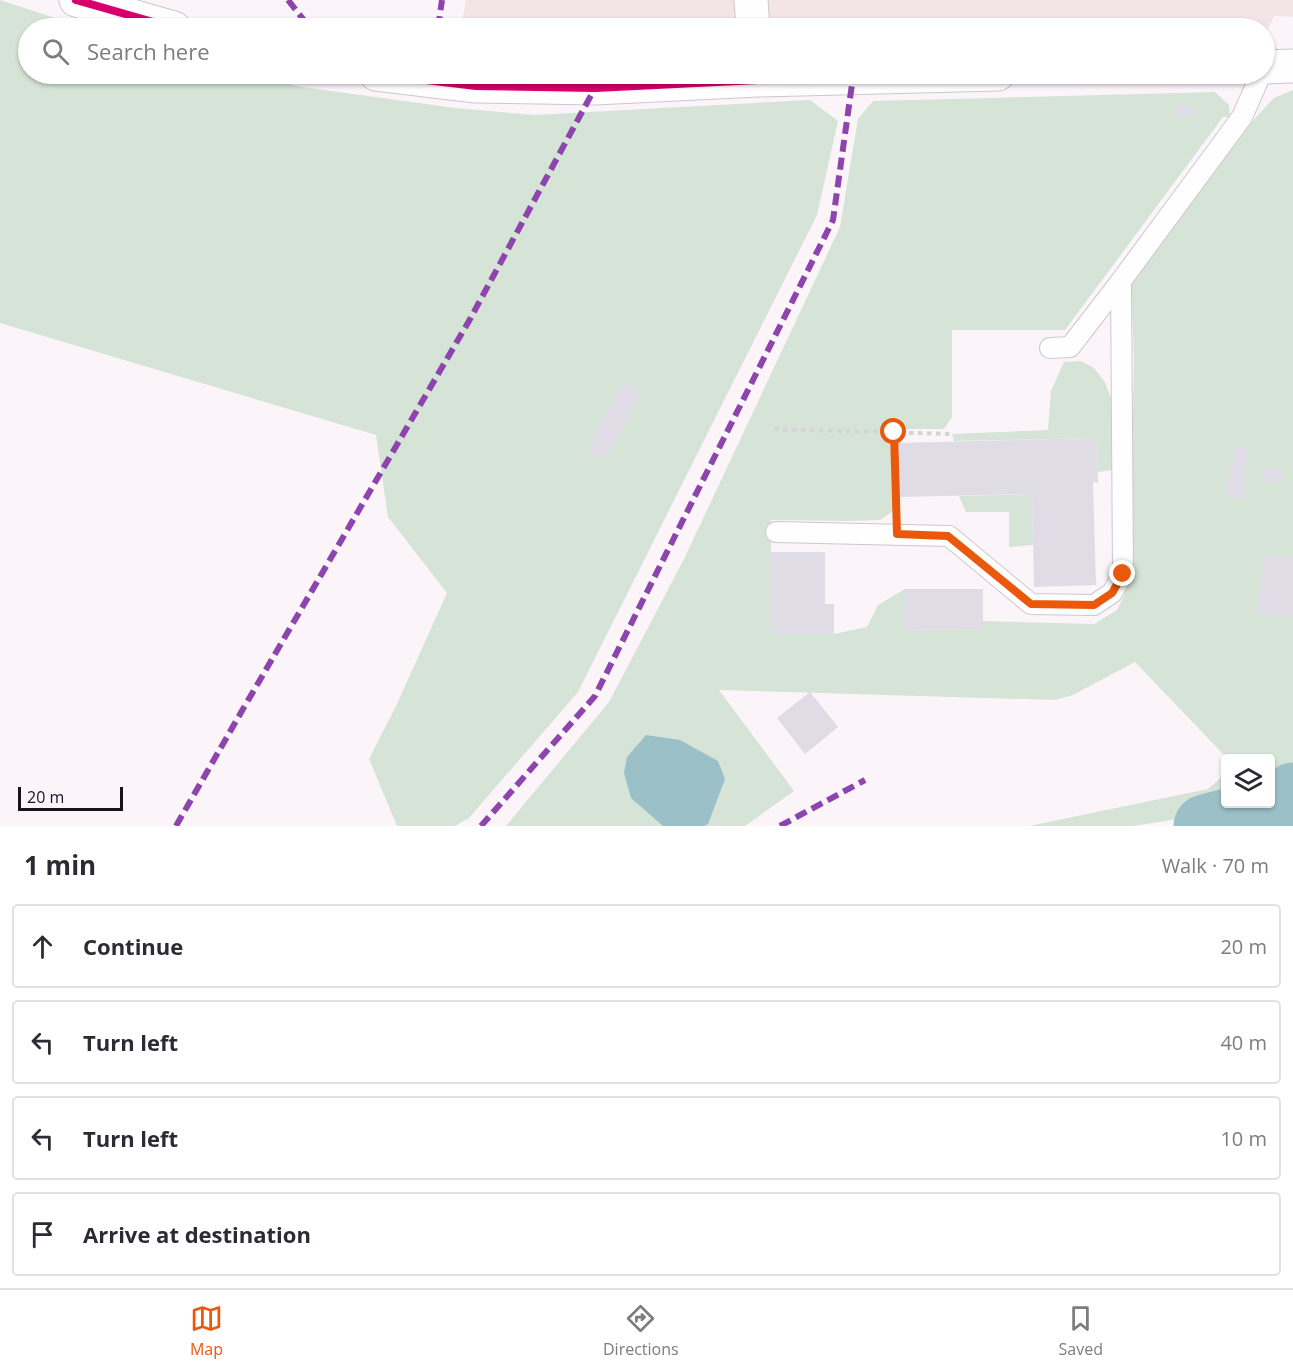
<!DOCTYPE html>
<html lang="en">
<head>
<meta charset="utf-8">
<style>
  :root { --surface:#fff; --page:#f2f2f3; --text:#2b2b33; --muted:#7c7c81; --line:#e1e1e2; --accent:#ea580c }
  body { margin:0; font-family:"Open Sans",sans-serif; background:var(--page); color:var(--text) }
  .controls { position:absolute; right:18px; bottom:18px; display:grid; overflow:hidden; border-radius:6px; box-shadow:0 2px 4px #0004 }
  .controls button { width:54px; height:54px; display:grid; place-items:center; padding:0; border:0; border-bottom:2px solid var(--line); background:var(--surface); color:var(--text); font:30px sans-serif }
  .scale { position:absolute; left:18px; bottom:15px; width:105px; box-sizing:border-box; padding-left:6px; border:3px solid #1a121a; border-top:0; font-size:16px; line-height:21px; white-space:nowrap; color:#1a121a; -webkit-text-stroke:4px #fdf3fc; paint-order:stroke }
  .stop { position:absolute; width:18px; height:18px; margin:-14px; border:4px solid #ea580c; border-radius:50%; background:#fff }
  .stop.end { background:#ea580c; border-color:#fff; box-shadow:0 2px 6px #0008 }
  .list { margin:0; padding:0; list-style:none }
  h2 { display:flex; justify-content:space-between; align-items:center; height:78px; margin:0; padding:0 24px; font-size:26px }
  h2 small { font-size:20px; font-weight:400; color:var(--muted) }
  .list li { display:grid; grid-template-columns:39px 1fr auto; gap:18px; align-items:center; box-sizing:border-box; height:84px; margin:0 12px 12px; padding:0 12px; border:2px solid var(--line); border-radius:6px }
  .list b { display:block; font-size:22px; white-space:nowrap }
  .list em { font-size:20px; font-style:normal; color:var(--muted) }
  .icon { flex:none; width:33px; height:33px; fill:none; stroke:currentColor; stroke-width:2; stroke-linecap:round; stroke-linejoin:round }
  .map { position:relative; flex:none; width:1293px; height:826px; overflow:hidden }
  .search { position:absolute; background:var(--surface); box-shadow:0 2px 4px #0004; left:18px; right:18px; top:18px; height:66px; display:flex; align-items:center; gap:15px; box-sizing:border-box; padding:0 21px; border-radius:33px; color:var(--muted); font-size:22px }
  .sheet { height:462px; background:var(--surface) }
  nav { display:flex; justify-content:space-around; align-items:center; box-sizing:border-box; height:84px; border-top:2px solid var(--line); background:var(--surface); font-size:16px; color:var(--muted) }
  nav a { display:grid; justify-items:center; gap:3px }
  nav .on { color:var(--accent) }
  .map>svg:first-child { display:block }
  .industrial { fill:#f3e4e8 }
  .green { fill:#d6e4d7 }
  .water { fill:#9cc0c8 }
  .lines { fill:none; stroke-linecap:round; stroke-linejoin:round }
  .river { stroke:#9cc0c8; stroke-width:63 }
  .building { fill:#dfdce6 }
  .service-casing { stroke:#cec6cd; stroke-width:22 }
  .minor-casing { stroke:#cec6cd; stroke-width:35 }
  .tertiary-casing { stroke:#cec6cd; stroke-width:35 }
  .path { stroke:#d6d3d6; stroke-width:4; stroke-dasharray:4.5 4.5; stroke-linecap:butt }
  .service { stroke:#fefefe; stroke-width:20 }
  .minor { stroke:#fefefe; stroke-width:33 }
  .tertiary { stroke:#fefefe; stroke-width:33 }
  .quiet { stroke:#8e44ad; stroke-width:6; stroke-dasharray:12 6; stroke-linecap:butt }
  .cycleway-casing { stroke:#fdf3fc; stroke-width:11 }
  .cycleway { stroke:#d6006c; stroke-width:8 }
  .route { stroke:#ea580c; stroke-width:8 }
</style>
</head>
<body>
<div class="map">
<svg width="1293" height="826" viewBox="0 0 1293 826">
  <rect width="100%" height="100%" fill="#fbf5fa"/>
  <!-- industrial -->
  <path class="industrial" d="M 466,0 L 1293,0 L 1293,17 L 1274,16 L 1265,36 L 1264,28 L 461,28 Z"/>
  <!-- green -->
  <g class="green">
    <path d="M 0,0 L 86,28 L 28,28 L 28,74 L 246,74 L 302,87 L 455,108 L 534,115 L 810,100 L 838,121 L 817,215 L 578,692 L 469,818 L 455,826 L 397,826 L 369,759 L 396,706 L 447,593 L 388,517 L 376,435 L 0,323 Z"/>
    <path d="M 1293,90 L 1293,773 L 1271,797 L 1270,758 L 1227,758 L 1135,662 L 1073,695 L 1055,700 L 719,690 L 794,791 L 745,826 L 506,826 L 609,702 L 684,559 L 840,227 L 858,119 L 873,101 L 1215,92 L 1229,105 L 1230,117 L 1223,117 L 1065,330 L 952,330 L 952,417 L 944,429 L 891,429 L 892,512 L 880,520 L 848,521 L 771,520 L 771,634 L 834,634 L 867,627 L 878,605 L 905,589 L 905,630 L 983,629 L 983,621 L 1094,624 L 1117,610 L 1130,584 L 1134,359 L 1131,280 L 1256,117 L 1274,98 Z"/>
    <path d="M 1080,361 L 1093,367 L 1105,382 L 1113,403 L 1112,470 L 1098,472 L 1097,438 L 954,441 L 952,434 L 1048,430 L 1051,391 L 1064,362 Z"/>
    <path d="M 1032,494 L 1033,545 L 1009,547 L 1009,512 L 966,512 L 959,496 Z"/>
    <path d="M 1225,774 L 1226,804 L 1255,804 L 1242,809 L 1133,826 L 1029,826 L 1208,789 Z"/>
    <path d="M 1293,810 L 1293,826 L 1252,826 Z"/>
  </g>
  <!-- water -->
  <path class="water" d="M 646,735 L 680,740 L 718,761 L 725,779 L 708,824 L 704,826 L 663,826 L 631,798 L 624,773 L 627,757 Z"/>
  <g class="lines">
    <!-- river -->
    <path class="river" d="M 1205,826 L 1273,808 L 1293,794"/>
  </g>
  <!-- building -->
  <g class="building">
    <path d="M 1175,107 L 1193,107 L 1193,116 L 1176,116 Z"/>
    <path d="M 624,381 L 642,391 L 605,460 L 586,450 Z"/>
    <path d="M 1097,438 L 1098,483 L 1093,482 L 1096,585 L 1034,587 L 1032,494 L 899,497 L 898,443 Z"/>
    <path d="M 1236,446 L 1246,448 L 1248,452 L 1242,483 L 1245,483 L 1242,500 L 1224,496 Z"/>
    <path d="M 1263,467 L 1284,469 L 1282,483 L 1261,481 Z"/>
    <path d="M 771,552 L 825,552 L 825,604 L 834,604 L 834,634 L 771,634 Z"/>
    <path d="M 1264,554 L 1293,558 L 1293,617 L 1257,612 Z"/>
    <path d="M 905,589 L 983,589 L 983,629 L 905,630 Z"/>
    <path d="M 810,692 L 838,727 L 805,754 L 777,718 Z"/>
  </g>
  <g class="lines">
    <defs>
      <g id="service">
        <path d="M 1050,348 L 1070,347 L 1121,281 L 1242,117 L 1261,74"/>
        <path d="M 776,532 L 949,536 L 1031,604 L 1094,605 L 1112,593 L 1123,574 L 1121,281"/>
      </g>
      <path id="minor" d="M 751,0 L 753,28"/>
      <g id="tertiary">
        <path d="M 76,0 L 174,28"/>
        <path d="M 1264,67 L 1293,66"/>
        <path d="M 376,74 L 476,86 L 595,88 L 758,80 L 998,74"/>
      </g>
    </defs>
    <!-- service casing -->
    <use href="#service" class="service-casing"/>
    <!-- minor casing -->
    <use href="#minor" class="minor-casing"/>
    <!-- tertiary casing -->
    <use href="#tertiary" class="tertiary-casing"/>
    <!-- path -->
    <g class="path">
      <path d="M 774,429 L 952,434"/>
      <path d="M 894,432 L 896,509"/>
    </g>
    <!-- service -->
    <use href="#service" class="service"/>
    <!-- minor -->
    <use href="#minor" class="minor"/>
    <!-- tertiary -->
    <use href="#tertiary" class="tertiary"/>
    <!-- quiet -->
    <g class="quiet">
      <path d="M 288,0 L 310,28"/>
      <path d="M 438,28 L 442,0"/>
      <path d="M 176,826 L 243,709 L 469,321 L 595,88"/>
      <path d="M 481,826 L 595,696 L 833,220 L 853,77"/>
      <path d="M 780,826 L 865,780"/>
    </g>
    <defs>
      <g id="cycleway">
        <path d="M 76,0 L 174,28"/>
        <path d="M 376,74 L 476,86 L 595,88 L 758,80 L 998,74"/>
      </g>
    </defs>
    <!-- cycleway casing -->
    <use href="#cycleway" class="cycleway-casing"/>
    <!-- cycleway -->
    <use href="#cycleway" class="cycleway"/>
  </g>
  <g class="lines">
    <!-- route -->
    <path class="route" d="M 894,432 L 897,534 L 948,536 L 1031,604 L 1094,605 L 1112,593 L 1123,574"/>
  </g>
</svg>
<div class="controls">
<button><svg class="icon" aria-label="layers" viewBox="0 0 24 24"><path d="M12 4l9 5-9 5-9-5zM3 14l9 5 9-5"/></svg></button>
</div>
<div class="scale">20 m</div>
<div class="stop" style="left:894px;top:432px"></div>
<div class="stop end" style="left:1123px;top:574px"></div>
<div class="search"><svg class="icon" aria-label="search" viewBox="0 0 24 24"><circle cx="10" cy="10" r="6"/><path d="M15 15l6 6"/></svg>Search here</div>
</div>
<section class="sheet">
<h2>1 min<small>Walk · 70 m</small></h2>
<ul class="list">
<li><svg class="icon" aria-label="ahead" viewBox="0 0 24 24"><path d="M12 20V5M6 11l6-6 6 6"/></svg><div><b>Continue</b></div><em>20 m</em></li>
<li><svg class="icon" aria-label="left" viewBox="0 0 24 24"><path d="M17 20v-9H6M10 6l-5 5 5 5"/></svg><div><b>Turn left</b></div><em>40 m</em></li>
<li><svg class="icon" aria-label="left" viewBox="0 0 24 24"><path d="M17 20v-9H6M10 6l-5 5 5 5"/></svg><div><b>Turn left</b></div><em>10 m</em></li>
<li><svg class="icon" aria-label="arrive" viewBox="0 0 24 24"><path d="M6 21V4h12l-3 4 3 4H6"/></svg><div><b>Arrive at destination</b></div></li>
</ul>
</section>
<nav>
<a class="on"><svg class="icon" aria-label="map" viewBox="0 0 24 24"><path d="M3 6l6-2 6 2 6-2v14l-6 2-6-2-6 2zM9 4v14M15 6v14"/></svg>Map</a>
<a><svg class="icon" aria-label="directions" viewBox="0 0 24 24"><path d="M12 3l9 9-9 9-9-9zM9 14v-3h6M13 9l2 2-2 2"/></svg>Directions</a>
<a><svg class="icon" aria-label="saved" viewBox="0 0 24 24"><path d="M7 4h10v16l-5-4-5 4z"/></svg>Saved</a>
</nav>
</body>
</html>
